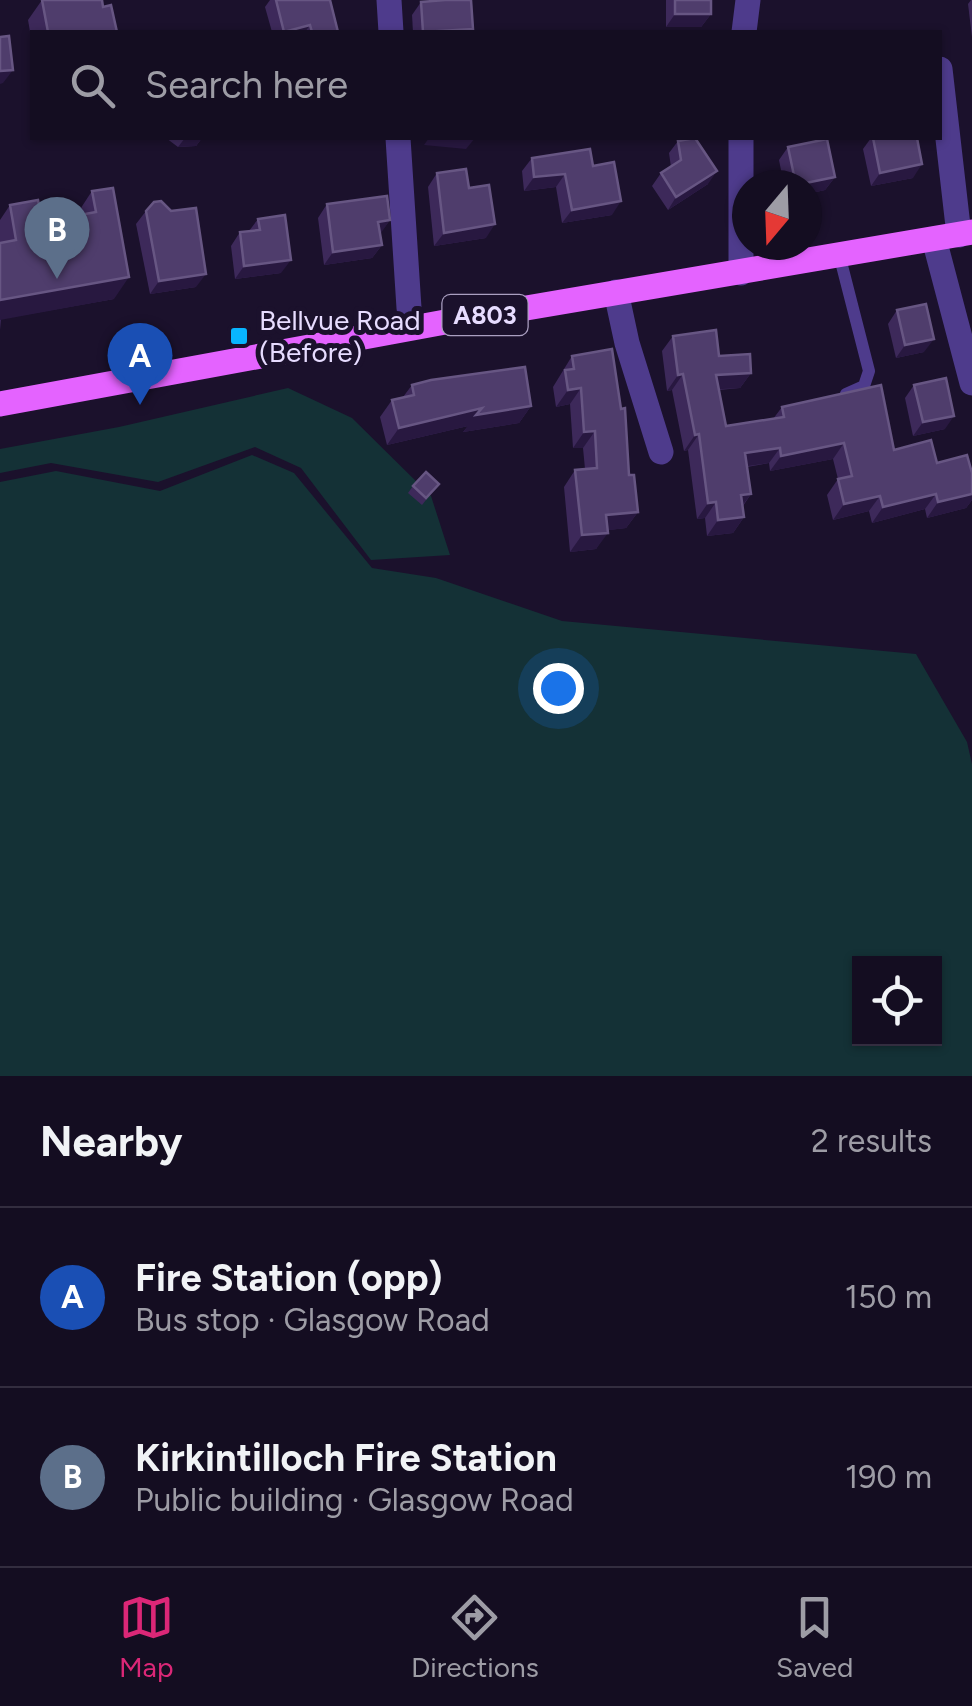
<!DOCTYPE html>
<html lang="en">
<head>
<meta charset="utf-8">
<style>
  :root { --surface:#140d21; --page:#211b2e; --text:#f1f3f6; --muted:#9d9ca5; --line:#332d3f; --accent:#db2777 }
  body { margin:0; font-family:Figtree,sans-serif; background:var(--page); color:var(--text) }
  .controls { position:absolute; right:30px; bottom:30px; display:grid; overflow:hidden; border-radius:0px; box-shadow:0 2px 8px #0004 }
  .controls button { width:90px; height:90px; display:grid; place-items:center; padding:0; border:0; border-bottom:2px solid var(--line); background:var(--surface); color:var(--text); font:50px sans-serif }
  .compass { position:absolute; left:732px; top:170px; width:90px; height:90px; border-radius:50%; background:var(--surface); box-shadow:0 2px 8px #0004; rotate:199deg }
  .you { position:absolute; left:558px; top:688px; width:35px; height:35px; margin:-25px; border:8px solid #fff; border-radius:50%; background:#1a73e8; box-shadow:0 0 0 15px #1a73e833 }
  .badge { display:grid; place-items:center; width:65px; height:65px; border-radius:50%; background:var(--accent); color:#fff; font-size:32px; font-weight:700 }
  .pin { position:absolute; translate:-50% -82px; filter:drop-shadow(0 2px 5px #0008) }
  .pin::after { content:''; position:absolute; top:52px; width:35px; height:30px; background:inherit; clip-path:polygon(0 0,100% 0,50% 100%) }
  .list { margin:0; padding:0; list-style:none }
  h2 { display:flex; justify-content:space-between; align-items:center; height:130px; margin:0; padding:0 40px; font-size:42px }
  h2 small { font-size:32px; font-weight:400; color:var(--muted) }
  .list li { display:grid; grid-template-columns:65px 1fr auto; gap:30px; align-items:center; box-sizing:border-box; height:180px; padding:0 40px; border-top:2px solid var(--line) }
  .list b { display:block; font-size:38px; white-space:nowrap }
  .list p { margin:0; font-size:32px; white-space:nowrap; color:var(--muted) }
  .list em { font-size:32px; font-style:normal; color:var(--muted) }
  .icon { flex:none; width:55px; height:55px; fill:none; stroke:currentColor; stroke-width:2; stroke-linecap:round; stroke-linejoin:round }
  .map { position:relative; flex:none; width:972px; height:1076px; overflow:hidden }
  .search { position:absolute; background:var(--surface); box-shadow:0 2px 8px #0004; left:30px; right:30px; top:30px; height:110px; display:flex; align-items:center; gap:25px; box-sizing:border-box; padding:0 35px; border-radius:0px; color:var(--muted); font-size:38px }
  .sheet { height:490px; background:var(--surface) }
  nav { display:flex; justify-content:space-around; align-items:center; box-sizing:border-box; height:140px; border-top:2px solid var(--line); background:var(--surface); font-size:28px; color:var(--muted) }
  nav a { display:grid; justify-items:center; gap:5px }
  nav .on { color:var(--accent) }
  .map>svg:first-child { display:block }
  .green { fill:#143136; fill-rule:evenodd }
  .lines { fill:none; stroke-linecap:round; stroke-linejoin:round }
  .lane { stroke:#4e3b8c; stroke-width:12 }
  .street { stroke:#4e3b8c; stroke-width:25 }
  .primary { stroke:#e463ff; stroke-width:25 }
  .wall { fill:#3d295a }
  .shaded-wall { fill:#281840 }
  .building { fill:#4f3d6c; stroke:#675683; stroke-width:2.5 }
  .poi-dot { fill:#08b5ff; stroke:#1b112c; stroke-width:4 }
  .labels { text-anchor:middle; dominant-baseline:central; stroke-width:10; stroke-linejoin:round; paint-order:stroke }
  .shield { fill:#1b112c; stroke:#aa9fc0; stroke-width:2.5 }
  .shield-label { font-size:25px; font-weight:bold; fill:#e7dcff }
  .poi-label { font-size:28px; fill:#e7dcff; stroke:#1b112c; text-anchor:start }
</style>
</head>
<body>
<div class="map">
<svg width="972" height="1076" viewBox="0 0 972 1076">
  <rect width="100%" height="100%" fill="#1b112c"/>
  <!-- green -->
  <g class="green">
    <path d="M 288,388 L 352,418 L 431,496 L 450,555 L 371,560 L 301,468 L 255,447 L 158,482 L 51,463 L 0,473 L 0,449 L 119,427 Z"/>
    <path d="M 252,455 L 294,473 L 372,568 L 436,578 L 562,621 L 916,654 L 967,742 L 972,764 L 972,1076 L 0,1076 L 0,482 L 56,471 L 160,491 ZM 860,964 L 934,964 L 934,1038 L 860,1038 Z"/>
  </g>
  <g class="lines">
    <!-- lane -->
    <path class="lane" d="M 839,254 L 869,371 L 864,386 L 846,394"/>
    <!-- street -->
    <g class="street">
      <path d="M 389,0 L 391,32"/>
      <path d="M 744,32 L 748,0"/>
      <path d="M 940,69 L 959,235"/>
      <path d="M 398,138 L 409,308"/>
      <path d="M 934,239 L 972,383"/>
      <path d="M 741,273 L 741,138"/>
      <path d="M 616,292 L 627,343 L 661,452"/>
    </g>
    <!-- primary -->
    <path class="primary" d="M 0,404 L 456,320 L 972,232"/>
  </g>
  <!-- wall -->
  <g class="wall">
    <path d="M 42,0 L 103,7 L 117,32 L 32,32 L 32,43 L 28,20 Z"/>
    <path d="M 270,0 L 330,0 L 338,32 L 272,32 L 265,7 Z"/>
    <path d="M 666,0 L 711,0 L 711,14 L 701,27 L 666,27 Z"/>
    <path d="M 971,0 L 972,0 L 972,37 L 968,4 Z"/>
    <path d="M 421,2 L 471,32 L 413,32 L 412,15 Z"/>
    <path d="M 166,138 L 202,138 L 196,146 L 178,147 Z"/>
    <path d="M 871,138 L 917,138 L 913,178 L 871,186 L 863,149 Z"/>
    <path d="M 678,141 L 708,184 L 668,210 L 652,186 L 661,173 L 671,167 L 669,153 Z"/>
    <path d="M 788,147 L 835,177 L 825,190 L 807,194 L 807,185 L 784,185 L 779,160 Z"/>
    <path d="M 532,158 L 593,166 L 612,215 L 562,223 L 556,187 L 524,191 L 522,171 Z"/>
    <path d="M 437,173 L 469,188 L 486,238 L 434,246 L 428,187 Z"/>
    <path d="M 92,191 L 114,299 L 1,319 L 0,330 L 0,220 L 10,205 L 42,222 L 77,216 L 77,214 Z"/>
    <path d="M 327,204 L 390,220 L 380,233 L 382,245 L 372,258 L 324,265 L 318,218 Z"/>
    <path d="M 146,211 L 196,287 L 150,294 L 136,224 Z"/>
    <path d="M 258,219 L 281,273 L 235,279 L 231,246 L 240,232 L 249,231 Z"/>
    <path d="M 897,310 L 924,352 L 896,358 L 888,324 Z"/>
    <path d="M 673,336 L 719,356 L 751,373 L 740,388 L 719,390 L 726,426 L 773,419 L 782,407 L 894,450 L 972,473 L 972,500 L 966,508 L 927,518 L 925,509 L 872,523 L 869,511 L 833,520 L 827,495 L 838,479 L 833,459 L 770,471 L 769,463 L 747,467 L 751,494 L 743,506 L 744,517 L 733,533 L 707,536 L 705,518 L 697,519 L 688,450 L 684,451 L 672,390 L 667,391 L 662,351 Z"/>
    <path d="M 572,356 L 629,475 L 638,512 L 626,528 L 608,530 L 596,549 L 570,552 L 564,487 L 575,470 L 585,469 L 583,448 L 573,448 L 570,404 L 556,407 L 553,387 Z"/>
    <path d="M 412,385 L 531,406 L 519,423 L 463,432 L 468,426 L 387,445 L 380,417 L 392,400 L 403,397 Z"/>
    <path d="M 914,385 L 945,429 L 913,436 L 905,398 Z"/>
    <path d="M 413,486 L 434,490 L 422,505 L 408,493 Z"/>
  </g>
  <!-- shaded-wall -->
  <g class="shaded-wall">
    <path d="M 675,14 L 711,14 L 701,27 L 666,27 Z"/>
    <path d="M 310,25 L 305,32 L 283,32 L 284,32 Z"/>
    <path d="M 473,29 L 471,32 L 430,32 Z"/>
    <path d="M 13,70 L 3,83 L 0,84 L 0,71 Z"/>
    <path d="M 185,138 L 202,138 L 196,146 L 178,147 Z"/>
    <path d="M 429,138 L 475,138 L 466,149 L 424,145 Z"/>
    <path d="M 922,164 L 913,178 L 871,186 L 880,173 Z"/>
    <path d="M 717,171 L 708,184 L 668,210 L 676,197 Z"/>
    <path d="M 565,174 L 556,187 L 524,191 L 534,177 Z"/>
    <path d="M 835,177 L 825,190 L 807,194 L 807,185 L 796,185 Z"/>
    <path d="M 621,201 L 612,215 L 562,223 L 572,210 Z"/>
    <path d="M 390,220 L 381,233 L 369,235 L 378,222 Z"/>
    <path d="M 495,224 L 486,238 L 434,246 L 444,233 Z"/>
    <path d="M 382,245 L 372,258 L 324,265 L 333,252 Z"/>
    <path d="M 291,260 L 281,273 L 235,279 L 244,266 Z"/>
    <path d="M 206,274 L 196,287 L 150,294 L 159,281 Z"/>
    <path d="M 129,277 L 114,299 L 0,320 L 0,300 Z"/>
    <path d="M 934,339 L 924,352 L 896,358 L 905,345 Z"/>
    <path d="M 751,373 L 740,388 L 705,390 L 716,375 Z"/>
    <path d="M 683,374 L 672,390 L 667,391 L 678,375 Z"/>
    <path d="M 581,388 L 570,404 L 556,407 L 568,390 Z"/>
    <path d="M 531,406 L 519,423 L 463,432 L 468,426 L 387,445 L 399,428 L 482,408 Z"/>
    <path d="M 954,416 L 945,429 L 913,436 L 923,422 Z"/>
    <path d="M 595,431 L 583,448 L 573,448 L 584,432 Z"/>
    <path d="M 699,434 L 688,450 L 684,451 L 695,435 Z"/>
    <path d="M 844,443 L 833,459 L 770,471 L 781,456 Z"/>
    <path d="M 780,448 L 769,463 L 734,468 L 745,453 Z"/>
    <path d="M 751,494 L 740,509 L 741,495 Z"/>
    <path d="M 936,494 L 925,509 L 872,523 L 883,507 Z"/>
    <path d="M 972,494 L 972,500 L 966,508 L 927,518 L 938,502 Z"/>
    <path d="M 880,496 L 869,511 L 833,520 L 844,504 Z"/>
    <path d="M 716,502 L 705,518 L 697,519 L 708,503 Z"/>
    <path d="M 638,512 L 626,528 L 594,532 L 606,515 Z"/>
    <path d="M 744,517 L 733,533 L 707,536 L 718,520 Z"/>
    <path d="M 608,533 L 596,549 L 570,552 L 582,535 Z"/>
  </g>
  <!-- building -->
  <g class="building">
    <path d="M 42,0 L 102,0 L 103,7 L 111,5 L 117,32 L 48,32 Z"/>
    <path d="M 276,0 L 330,0 L 338,32 L 312,32 L 310,25 L 284,32 Z"/>
    <path d="M 445,0 L 471,0 L 473,29 L 423,32 L 421,2 Z"/>
    <rect x="675" y="0" width="36" height="14"/>
    <path d="M 9,36 L 13,70 L 0,71 L 0,37 Z"/>
    <path d="M 695,138 L 717,171 L 676,197 L 661,173 L 681,160 L 678,141 Z"/>
    <path d="M 873,138 L 917,138 L 922,164 L 880,173 Z"/>
    <path d="M 827,139 L 835,177 L 796,185 L 788,147 Z"/>
    <path d="M 590,149 L 593,166 L 614,162 L 621,201 L 572,210 L 565,174 L 534,177 L 532,158 Z"/>
    <path d="M 466,169 L 469,188 L 489,185 L 495,224 L 444,233 L 437,173 Z"/>
    <path d="M 113,188 L 129,277 L 0,300 L 0,243 L 16,240 L 10,205 L 38,200 L 42,222 L 96,212 L 92,191 Z"/>
    <path d="M 387,196 L 390,220 L 378,222 L 382,245 L 333,252 L 327,204 Z"/>
    <path d="M 161,201 L 171,211 L 196,208 L 206,274 L 159,281 L 146,211 L 154,202 Z"/>
    <path d="M 285,215 L 291,260 L 244,266 L 240,232 L 260,230 L 258,219 Z"/>
    <path d="M 926,304 L 934,339 L 905,345 L 897,310 Z"/>
    <path d="M 716,330 L 719,356 L 750,354 L 751,373 L 716,375 L 726,426 L 784,417 L 782,407 L 881,385 L 894,450 L 931,440 L 937,463 L 967,455 L 972,473 L 972,494 L 938,502 L 936,494 L 883,507 L 880,496 L 844,504 L 838,479 L 852,476 L 844,443 L 781,456 L 780,448 L 745,453 L 751,494 L 741,495 L 744,517 L 718,520 L 716,502 L 708,503 L 699,434 L 695,435 L 683,374 L 678,375 L 673,336 Z"/>
    <path d="M 612,349 L 621,409 L 625,408 L 629,475 L 634,475 L 638,512 L 606,515 L 608,533 L 582,535 L 575,470 L 597,468 L 595,431 L 584,432 L 581,388 L 568,390 L 565,370 L 574,369 L 572,356 Z"/>
    <path d="M 525,367 L 531,406 L 476,415 L 482,408 L 399,428 L 392,400 L 414,395 L 412,385 L 431,380 Z"/>
    <path d="M 946,378 L 954,416 L 923,422 L 914,385 Z"/>
    <path d="M 426,472 L 439,484 L 426,498 L 413,486 Z"/>
  </g>
  <!-- markers -->
  <rect class="poi-dot" x="229" y="326" width="20" height="20" rx="5"/>
  <g class="labels">
    <!-- shield labels -->
    <rect class="shield" x="442.5" y="295" width="85" height="40" rx="8"/>
    <g class="shield-label">
      <text x="485" y="315">A803</text>
    </g>
    <!-- poi labels -->
    <g class="poi-label">
      <text x="259" y="320">Bellvue Road<tspan x="259" dy="32">(Before)</tspan></text>
    </g>
  </g>
</svg>
<div class="controls">
<button><svg class="icon" aria-label="locate" viewBox="0 0 24 24"><circle cx="12" cy="12" r="6"/><path d="M12 2v4M12 18v4M2 12h4M18 12h4"/></svg></button>
</div>
<svg class="compass" viewBox="-18 -18 36 36"><path d="M0-13l5 13h-10z" fill="#e53935"/><path d="M0 13l5-13h-10z" fill="#9d9ca5"/></svg>
<div class="you"></div>
<div class="pin badge" style="left:140px;top:405px;background:#1a4fb4">A</div>
<div class="pin badge" style="left:57px;top:279px;background:#5c6f8a">B</div>
<div class="search"><svg class="icon" aria-label="search" viewBox="0 0 24 24"><circle cx="10" cy="10" r="6"/><path d="M15 15l6 6"/></svg>Search here</div>
</div>
<section class="sheet">
<h2>Nearby<small>2 results</small></h2>
<ul class="list">
<li><span class="badge" style="background:#1a4fb4">A</span><div><b>Fire Station (opp)</b><p>Bus stop · Glasgow Road</p></div><em>150 m</em></li>
<li><span class="badge" style="background:#5c6f8a">B</span><div><b>Kirkintilloch Fire Station</b><p>Public building · Glasgow Road</p></div><em>190 m</em></li>
</ul>
</section>
<nav>
<a class="on"><svg class="icon" aria-label="map" viewBox="0 0 24 24"><path d="M3 6l6-2 6 2 6-2v14l-6 2-6-2-6 2zM9 4v14M15 6v14"/></svg>Map</a>
<a><svg class="icon" aria-label="directions" viewBox="0 0 24 24"><path d="M12 3l9 9-9 9-9-9zM9 14v-3h6M13 9l2 2-2 2"/></svg>Directions</a>
<a><svg class="icon" aria-label="saved" viewBox="0 0 24 24"><path d="M7 4h10v16l-5-4-5 4z"/></svg>Saved</a>
</nav>
</body>
</html>
